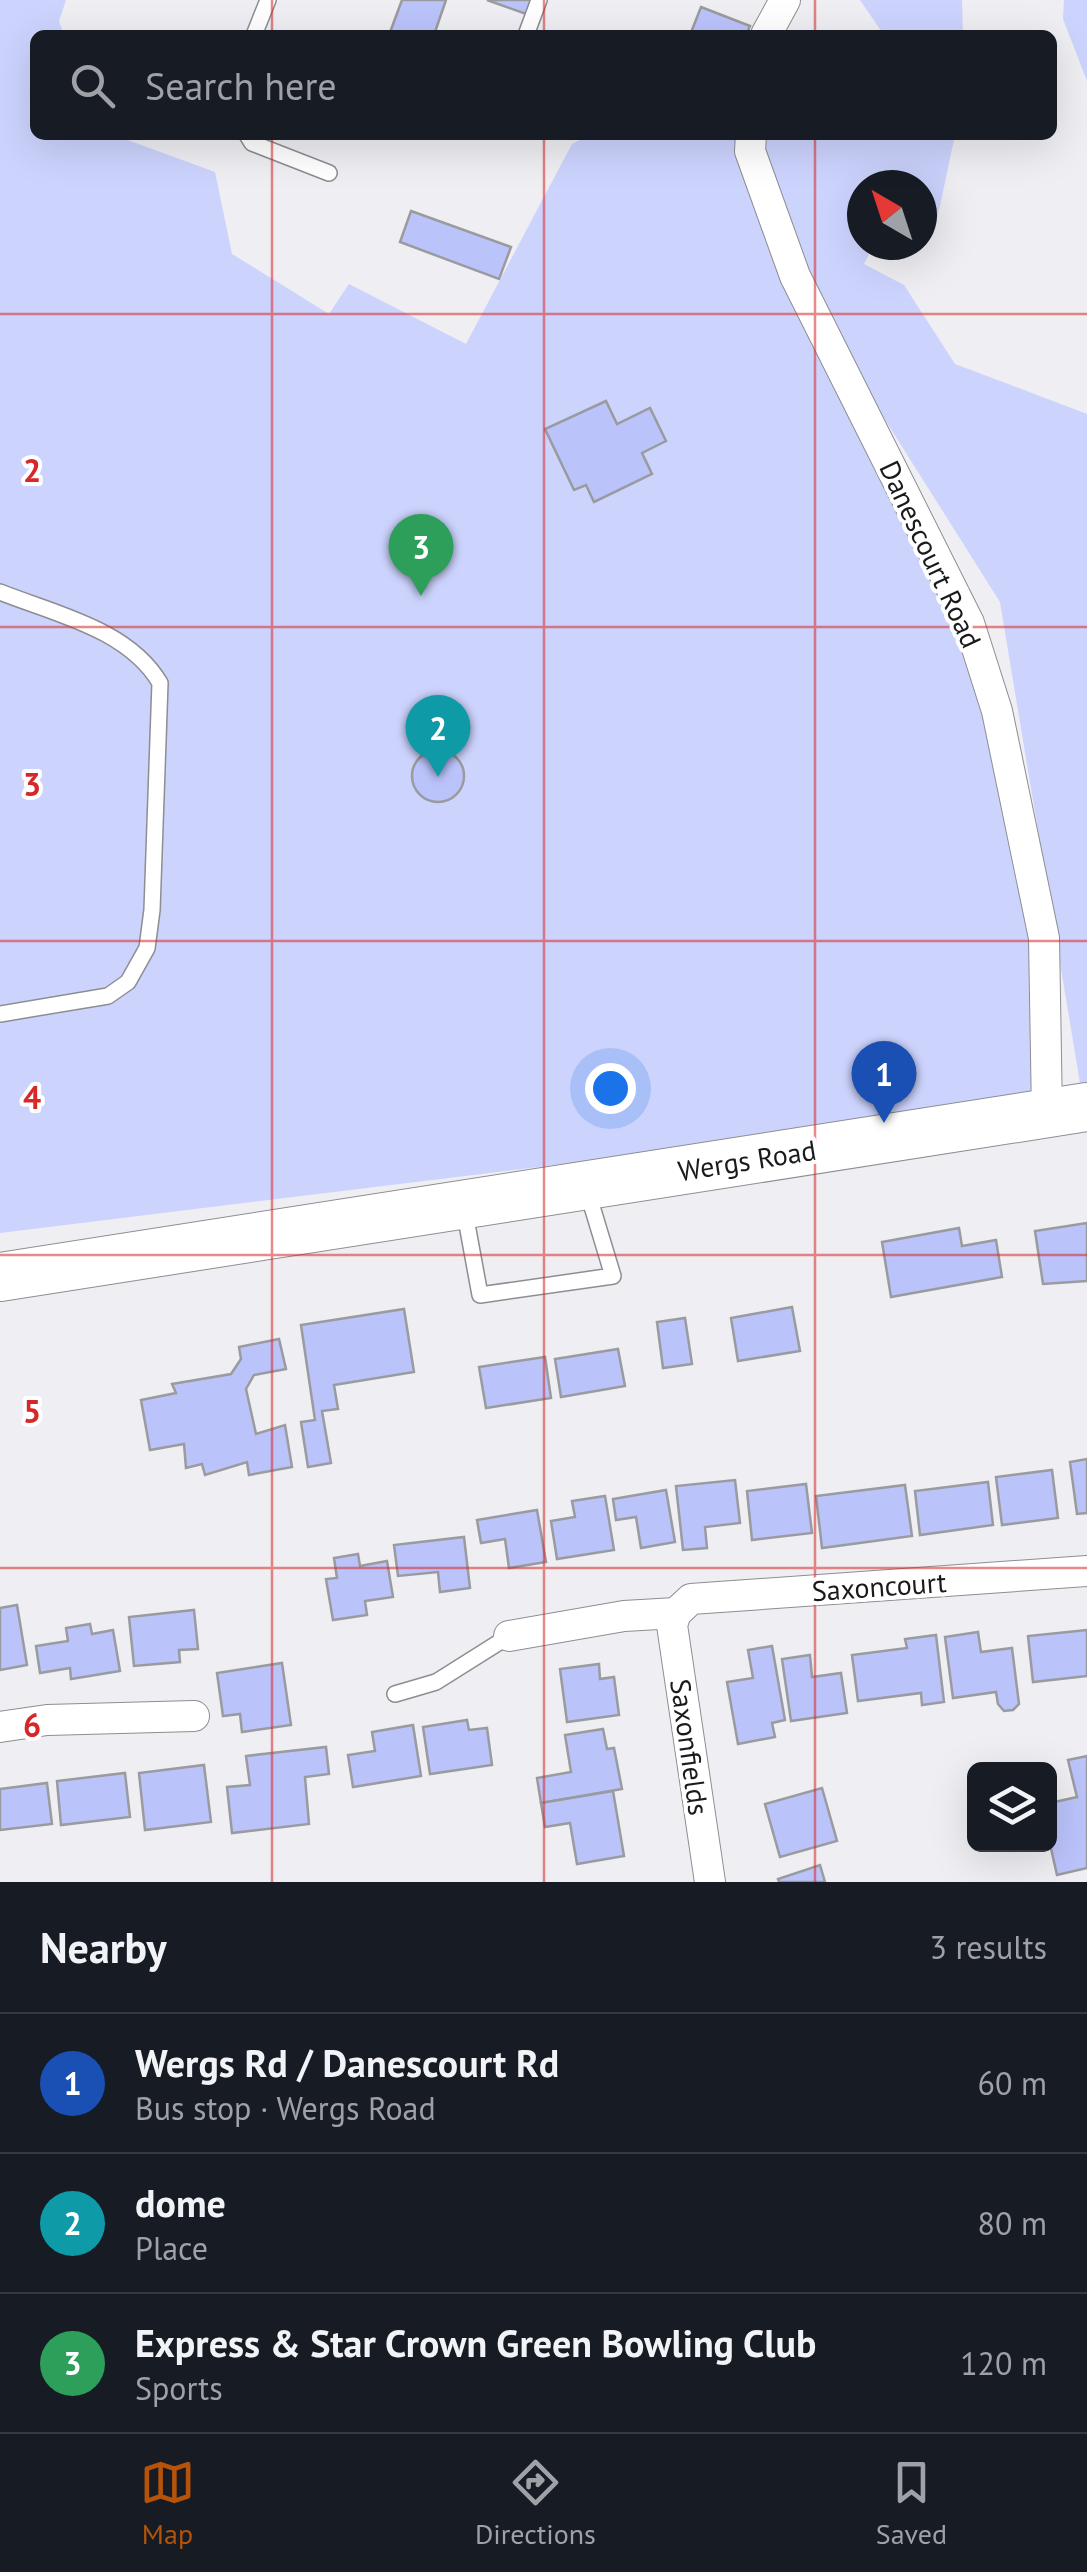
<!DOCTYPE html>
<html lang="en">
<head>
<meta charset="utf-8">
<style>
  :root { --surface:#171b24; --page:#242831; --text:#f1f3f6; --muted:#9ea1a6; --line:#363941; --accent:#b45309 }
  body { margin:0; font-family:"PT Sans",sans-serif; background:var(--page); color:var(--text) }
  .controls { position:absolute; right:30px; bottom:30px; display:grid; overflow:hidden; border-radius:15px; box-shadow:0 10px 40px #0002 }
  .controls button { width:90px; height:90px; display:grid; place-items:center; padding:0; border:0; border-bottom:2px solid var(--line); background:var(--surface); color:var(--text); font:50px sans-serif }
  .compass { position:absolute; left:847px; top:170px; width:90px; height:90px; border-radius:50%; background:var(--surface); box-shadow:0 10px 40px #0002; rotate:321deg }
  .you { position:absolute; left:610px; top:1088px; width:35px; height:35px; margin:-25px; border:8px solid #fff; border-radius:50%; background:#1a73e8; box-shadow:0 0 0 15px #1a73e833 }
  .badge { display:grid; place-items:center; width:65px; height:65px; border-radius:50%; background:var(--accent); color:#fff; font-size:32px; font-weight:700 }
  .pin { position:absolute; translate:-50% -82px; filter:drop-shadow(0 2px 5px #0008) }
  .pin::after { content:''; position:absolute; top:52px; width:35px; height:30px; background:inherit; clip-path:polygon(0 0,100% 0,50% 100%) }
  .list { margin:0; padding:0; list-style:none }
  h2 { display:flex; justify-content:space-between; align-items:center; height:130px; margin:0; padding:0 40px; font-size:42px }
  h2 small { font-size:32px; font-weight:400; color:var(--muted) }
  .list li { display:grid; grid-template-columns:65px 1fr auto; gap:30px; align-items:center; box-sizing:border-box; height:140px; padding:0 40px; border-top:2px solid var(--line) }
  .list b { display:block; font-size:38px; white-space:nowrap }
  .list p { margin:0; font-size:32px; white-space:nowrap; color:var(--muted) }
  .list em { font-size:32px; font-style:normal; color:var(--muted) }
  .icon { flex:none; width:55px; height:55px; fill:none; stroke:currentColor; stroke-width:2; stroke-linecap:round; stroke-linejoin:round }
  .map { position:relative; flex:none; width:1087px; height:1882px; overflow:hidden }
  .search { position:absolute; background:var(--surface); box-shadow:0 10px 40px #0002; left:30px; right:30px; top:30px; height:110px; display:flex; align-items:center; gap:25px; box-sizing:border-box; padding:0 35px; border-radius:15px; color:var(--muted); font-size:38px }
  .sheet { height:550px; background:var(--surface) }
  nav { display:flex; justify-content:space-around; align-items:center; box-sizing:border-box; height:140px; border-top:2px solid var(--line); background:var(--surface); font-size:28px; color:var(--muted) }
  nav a { display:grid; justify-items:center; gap:5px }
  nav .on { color:var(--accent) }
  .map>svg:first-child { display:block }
  .green { fill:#ccd3fd }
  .building { fill:#bbc3fb; stroke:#9a9b9f; stroke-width:2.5 }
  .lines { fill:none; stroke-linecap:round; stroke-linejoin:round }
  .service-casing { stroke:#8d8e92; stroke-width:18 }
  .minor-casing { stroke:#8d8e92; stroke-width:32 }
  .trunk-casing { stroke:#8d8e92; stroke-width:50 }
  .service { stroke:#fff; stroke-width:15 }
  .minor { stroke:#fff; stroke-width:30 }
  .trunk { stroke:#fff; stroke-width:48 }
  .grid { fill:none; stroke:#d62828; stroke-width:2.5; stroke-opacity:0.55 }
  .labels { text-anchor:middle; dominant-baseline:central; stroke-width:8; stroke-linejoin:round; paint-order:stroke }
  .street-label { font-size:28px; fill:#191a1b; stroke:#fff }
  .grid-label { font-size:32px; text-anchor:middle; font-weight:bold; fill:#d62828; stroke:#fff; stroke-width:8; stroke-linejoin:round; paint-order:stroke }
</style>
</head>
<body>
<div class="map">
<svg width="1087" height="1882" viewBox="0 0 1087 1882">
  <rect width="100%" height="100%" fill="#eeeef3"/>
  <!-- green -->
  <g class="green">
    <path d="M 0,0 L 66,0 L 59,21 L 64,35 L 35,35 L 35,135 L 114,135 L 215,172 L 232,254 L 329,314 L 349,284 L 466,344 L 572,144 L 589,135 L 955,135 L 936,224 L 922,222 L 922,185 L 862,185 L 862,245 L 874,245 L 864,264 L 904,285 L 955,364 L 1087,414 L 1087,1082 L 1080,1083 L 1000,602 L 872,399 L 987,714 L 1034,941 L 1036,1106 L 0,1233 Z"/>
    <path d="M 860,0 L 962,0 L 963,35 L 884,35 Z"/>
    <path d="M 1064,0 L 1087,0 L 1087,81 L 1063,19 Z"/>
  </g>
  <!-- building -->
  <g class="building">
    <path d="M 402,0 L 446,0 L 434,35 L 389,35 Z"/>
    <path d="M 487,0 L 531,0 L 526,14 Z"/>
    <path d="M 701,7 L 750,26 L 746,35 L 690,35 Z"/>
    <path d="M 411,211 L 511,247 L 499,279 L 400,242 Z"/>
    <path d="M 606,401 L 617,424 L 650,408 L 666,441 L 642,453 L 652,474 L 594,502 L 586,485 L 574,490 L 545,429 Z"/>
    <circle cx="438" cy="776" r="26"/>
    <path d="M 1087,1223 L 1087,1281 L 1043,1284 L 1035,1231 Z"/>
    <path d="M 959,1228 L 962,1246 L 996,1240 L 1002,1277 L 891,1297 L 882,1242 Z"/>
    <path d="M 792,1307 L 800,1351 L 738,1361 L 731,1318 Z"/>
    <path d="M 404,1309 L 414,1372 L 334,1385 L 338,1409 L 322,1411 L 331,1463 L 308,1467 L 301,1422 L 315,1420 L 301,1325 Z"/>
    <path d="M 685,1318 L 692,1364 L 663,1368 L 657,1322 Z"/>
    <path d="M 279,1339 L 286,1369 L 254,1375 L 246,1389 L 256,1434 L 285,1425 L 292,1467 L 249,1475 L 247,1462 L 205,1475 L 202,1464 L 186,1468 L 184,1444 L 150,1450 L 141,1400 L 176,1393 L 172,1384 L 231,1374 L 241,1359 L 239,1347 Z"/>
    <path d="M 618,1349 L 625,1386 L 561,1397 L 555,1359 Z"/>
    <path d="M 545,1357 L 551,1398 L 486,1408 L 479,1367 Z"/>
    <path d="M 1087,1459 L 1087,1513 L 1077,1514 L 1070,1462 Z"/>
    <path d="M 1052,1470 L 1058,1518 L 1002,1525 L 996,1477 Z"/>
    <path d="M 735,1480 L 740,1523 L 705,1527 L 707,1548 L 683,1550 L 676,1486 Z"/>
    <path d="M 988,1482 L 993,1525 L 920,1535 L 915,1491 Z"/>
    <path d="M 806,1484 L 812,1533 L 752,1540 L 747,1491 Z"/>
    <path d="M 905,1485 L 912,1536 L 822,1548 L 816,1496 Z"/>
    <path d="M 666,1490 L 675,1542 L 641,1548 L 636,1517 L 616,1520 L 613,1499 Z"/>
    <path d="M 605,1496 L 614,1550 L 557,1559 L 551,1521 L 575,1517 L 572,1501 Z"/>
    <path d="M 537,1510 L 546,1562 L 509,1568 L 505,1539 L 481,1543 L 477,1520 Z"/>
    <path d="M 464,1537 L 470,1588 L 440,1592 L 438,1572 L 398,1576 L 394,1545 Z"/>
    <path d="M 358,1554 L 360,1566 L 387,1561 L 393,1597 L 365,1601 L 367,1615 L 333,1620 L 326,1579 L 337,1578 L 334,1558 Z"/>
    <path d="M 17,1605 L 27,1665 L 0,1670 L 0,1608 Z"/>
    <path d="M 194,1610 L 198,1649 L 179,1650 L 180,1662 L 134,1666 L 129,1617 Z"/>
    <path d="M 90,1624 L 92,1634 L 113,1630 L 120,1671 L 71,1679 L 70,1668 L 40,1673 L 36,1646 L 68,1641 L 66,1628 Z"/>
    <path d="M 1087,1630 L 1087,1676 L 1033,1682 L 1028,1636 Z"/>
    <path d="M 978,1632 L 981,1652 L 1012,1648 L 1019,1704 L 1013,1710 L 1004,1711 L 998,1704 L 996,1692 L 953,1698 L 945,1637 Z"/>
    <path d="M 936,1635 L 944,1702 L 922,1705 L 921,1693 L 858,1701 L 852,1655 L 907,1648 L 905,1639 Z"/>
    <path d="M 772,1646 L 785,1720 L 772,1723 L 775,1737 L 738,1744 L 727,1682 L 753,1678 L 748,1650 Z"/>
    <path d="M 810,1655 L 812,1677 L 841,1673 L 847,1713 L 791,1721 L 782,1659 Z"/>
    <path d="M 282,1663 L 291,1725 L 242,1732 L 240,1714 L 223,1716 L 217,1673 Z"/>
    <path d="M 599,1664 L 600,1679 L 614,1677 L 619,1715 L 567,1722 L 560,1669 Z"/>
    <path d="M 467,1720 L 469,1730 L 487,1728 L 492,1765 L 430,1774 L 423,1727 Z"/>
    <path d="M 413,1725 L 421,1776 L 353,1787 L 348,1755 L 375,1751 L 372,1732 Z"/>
    <path d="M 603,1729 L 607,1749 L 614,1748 L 622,1789 L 541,1803 L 537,1778 L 571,1772 L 565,1735 Z"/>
    <path d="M 326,1747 L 329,1774 L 305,1777 L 309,1824 L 232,1833 L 227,1787 L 250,1785 L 246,1756 Z"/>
    <path d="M 1087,1756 L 1087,1868 L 1057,1875 L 1050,1844 L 1050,1803 L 1077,1797 L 1068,1760 Z"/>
    <path d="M 204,1765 L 211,1822 L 145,1830 L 139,1773 Z"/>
    <path d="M 125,1773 L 130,1817 L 61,1825 L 57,1781 Z"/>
    <path d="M 47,1783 L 52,1824 L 0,1830 L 0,1789 Z"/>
    <path d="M 822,1788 L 837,1841 L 780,1857 L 765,1804 Z"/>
    <path d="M 613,1791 L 624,1856 L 577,1864 L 570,1823 L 545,1827 L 541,1803 Z"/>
    <path d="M 820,1865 L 825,1882 L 779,1882 L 778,1879 Z"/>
  </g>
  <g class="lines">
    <defs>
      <g id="service">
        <path d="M 254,35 L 268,0"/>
        <path d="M 526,35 L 539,0"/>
        <path d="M 247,135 L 252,143 L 329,173"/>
        <path d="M 0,592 C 55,614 128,629 160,683 L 152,910 L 147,948 L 128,982 L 108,996 L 0,1014"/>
        <path d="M 464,1208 L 480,1295 L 613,1276 L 587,1190"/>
        <path d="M 395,1694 L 436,1682 L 509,1636"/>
      </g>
      <g id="minor">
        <path d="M 766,35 L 785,0"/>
        <path d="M 751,135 L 750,151 L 795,276 L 969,623 L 997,711 L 1044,938 L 1047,1114"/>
        <path d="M 676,1613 L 691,1599 L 1087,1571"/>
        <path d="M 676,1613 L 672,1625 L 710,1882"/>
        <path d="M 509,1636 L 624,1616 L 676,1613"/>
        <path d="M 0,1727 L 47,1720 L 194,1716"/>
      </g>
      <path id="trunk" d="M 0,1277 L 1087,1107"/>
    </defs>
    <!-- service casing -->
    <use href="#service" class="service-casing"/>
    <!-- minor casing -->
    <use href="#minor" class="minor-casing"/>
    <!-- trunk casing -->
    <use href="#trunk" class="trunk-casing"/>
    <!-- service -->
    <use href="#service" class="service"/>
    <!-- minor -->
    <use href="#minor" class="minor"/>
    <!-- trunk -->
    <use href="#trunk" class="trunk"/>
  </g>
  <!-- grid -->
  <path class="grid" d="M 272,0 L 272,35M 544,0 L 544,35M 815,0 L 815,35M 272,135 L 272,1882M 544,135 L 544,1882M 815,135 L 815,1882M 0,314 L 1087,314M 0,627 L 1087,627M 0,941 L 1087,941M 0,1255 L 1087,1255M 0,1568 L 1087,1568"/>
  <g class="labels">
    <!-- street labels -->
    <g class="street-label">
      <text transform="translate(931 554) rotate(65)">Danescourt Road</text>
      <text transform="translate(747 1160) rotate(-9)">Wergs Road</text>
      <text transform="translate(879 1586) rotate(-4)">Saxoncourt</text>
      <text transform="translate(690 1747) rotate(82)">Saxonfields</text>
    </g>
  </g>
  <g class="grid-label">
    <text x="32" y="482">2</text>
    <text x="32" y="796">3</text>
    <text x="32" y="1109">4</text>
    <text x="32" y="1423">5</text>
    <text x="32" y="1737">6</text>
  </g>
</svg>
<div class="controls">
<button><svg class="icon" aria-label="layers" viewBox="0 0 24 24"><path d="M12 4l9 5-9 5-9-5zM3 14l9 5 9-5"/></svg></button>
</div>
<svg class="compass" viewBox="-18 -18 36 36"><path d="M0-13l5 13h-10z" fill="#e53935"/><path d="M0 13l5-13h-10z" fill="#9ea1a6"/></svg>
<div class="you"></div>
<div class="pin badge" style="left:884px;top:1123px;background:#1a4fb4">1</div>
<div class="pin badge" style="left:438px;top:777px;background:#0f9aa8">2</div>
<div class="pin badge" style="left:421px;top:596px;background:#2e9e5b">3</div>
<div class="search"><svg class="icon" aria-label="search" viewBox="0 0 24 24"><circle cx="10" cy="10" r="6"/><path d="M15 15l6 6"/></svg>Search here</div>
</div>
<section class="sheet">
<h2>Nearby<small>3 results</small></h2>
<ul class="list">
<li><span class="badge" style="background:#1a4fb4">1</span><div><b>Wergs Rd / Danescourt Rd</b><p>Bus stop · Wergs Road</p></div><em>60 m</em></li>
<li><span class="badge" style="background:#0f9aa8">2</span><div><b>dome</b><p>Place</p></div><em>80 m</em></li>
<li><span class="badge" style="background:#2e9e5b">3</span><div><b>Express &amp; Star Crown Green Bowling Club</b><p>Sports</p></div><em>120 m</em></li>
</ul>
</section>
<nav>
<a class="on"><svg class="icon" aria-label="map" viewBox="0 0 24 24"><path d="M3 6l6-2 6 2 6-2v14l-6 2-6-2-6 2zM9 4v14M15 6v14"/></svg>Map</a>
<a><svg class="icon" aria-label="directions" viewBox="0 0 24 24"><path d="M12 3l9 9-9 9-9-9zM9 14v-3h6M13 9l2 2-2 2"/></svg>Directions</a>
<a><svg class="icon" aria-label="saved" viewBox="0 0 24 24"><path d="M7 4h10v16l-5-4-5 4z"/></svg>Saved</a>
</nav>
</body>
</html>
